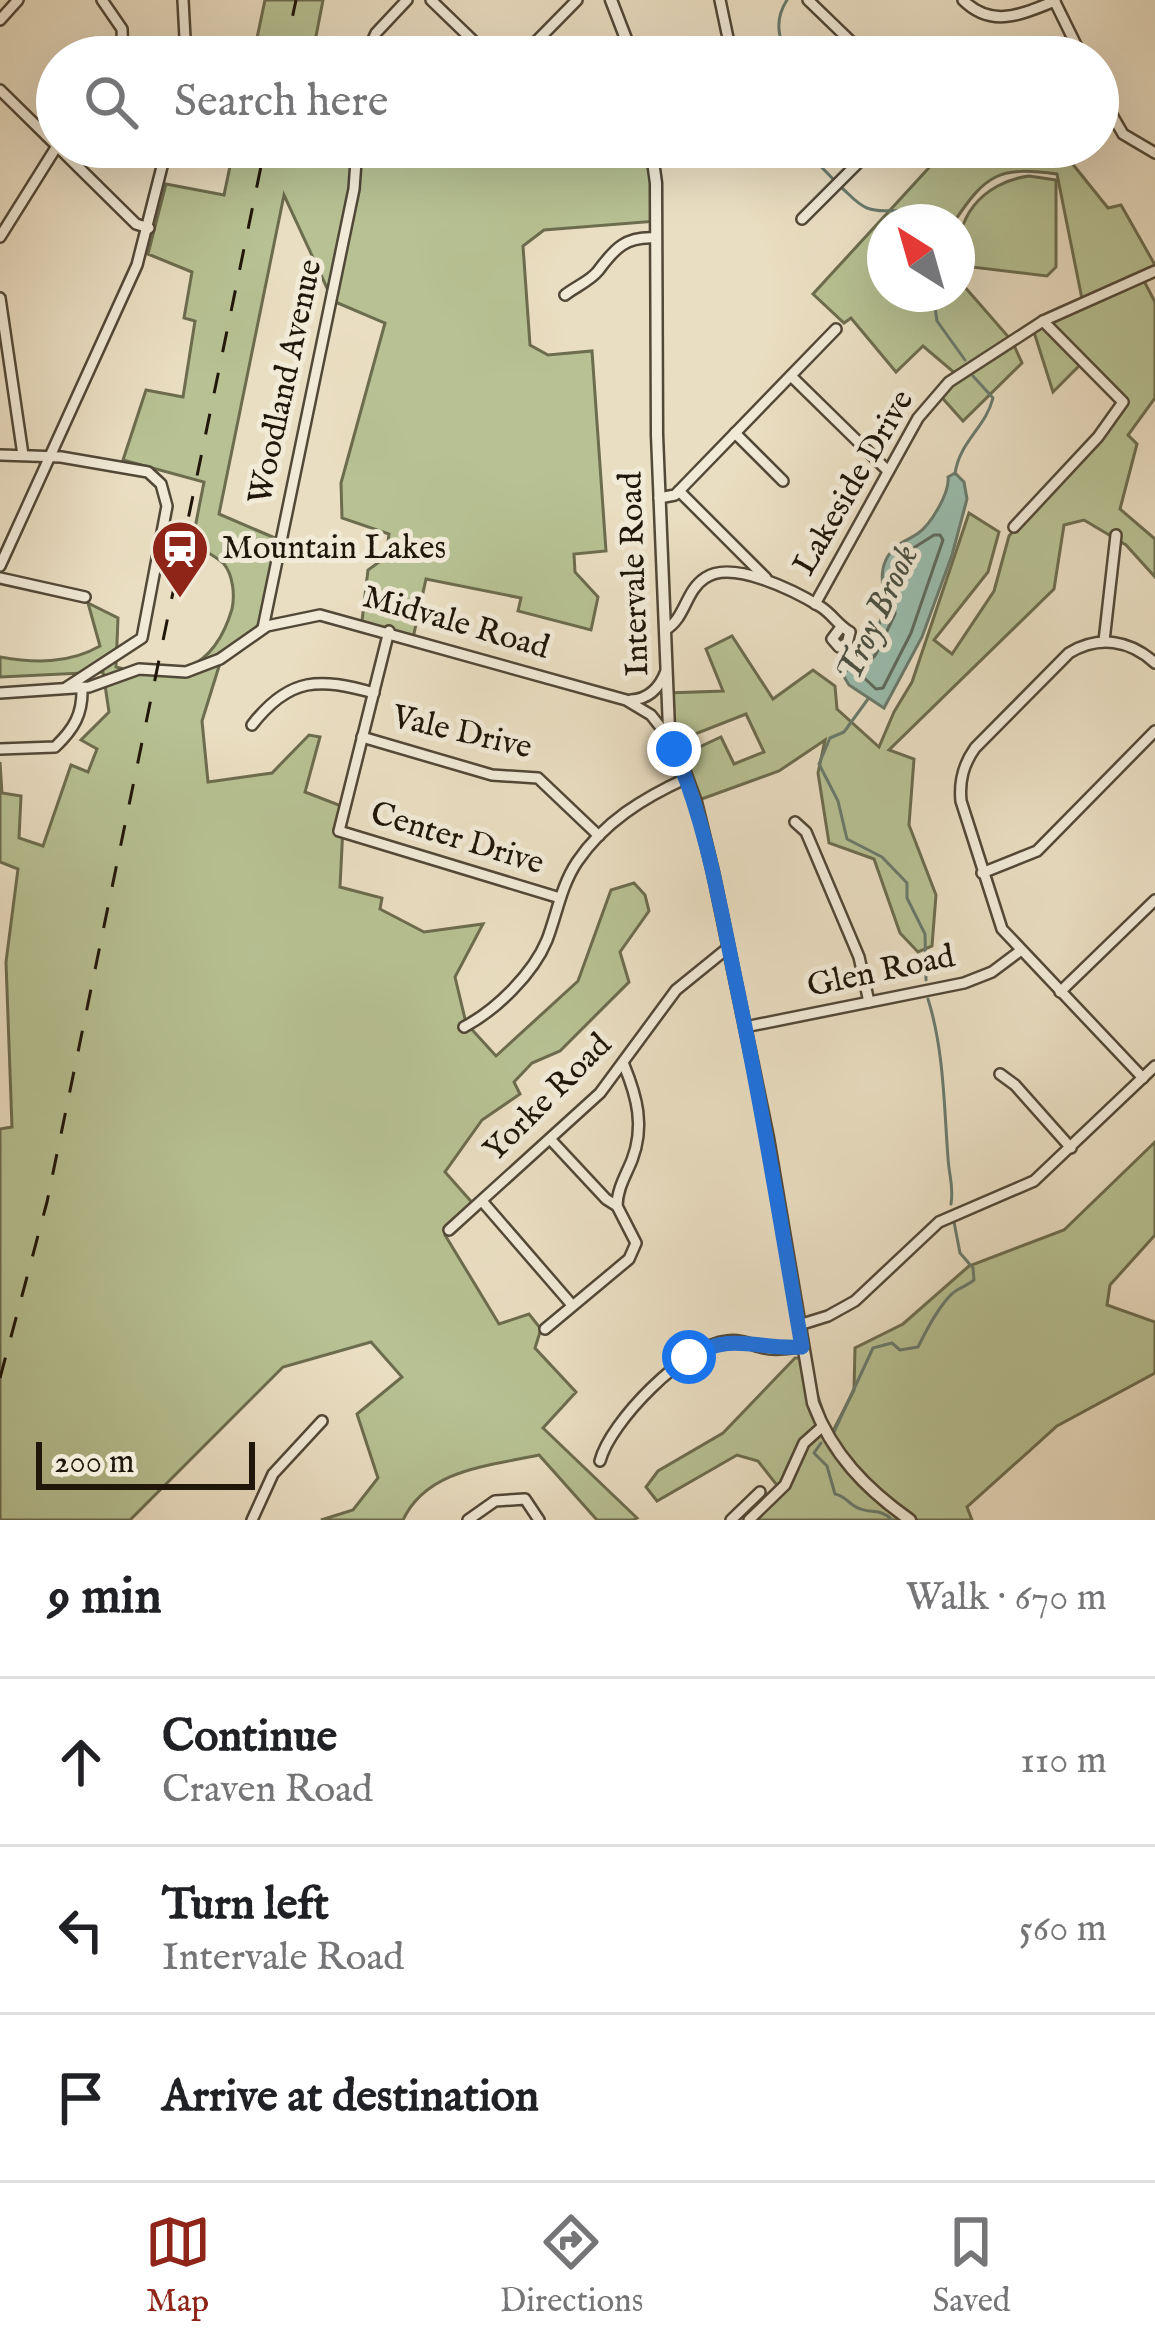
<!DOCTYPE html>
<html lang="en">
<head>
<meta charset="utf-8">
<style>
  :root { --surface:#fff; --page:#f2f2f2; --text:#202124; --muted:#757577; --line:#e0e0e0; --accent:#8f2418 }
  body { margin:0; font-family:"IM FELL English",serif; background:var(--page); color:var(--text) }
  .compass { position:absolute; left:867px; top:204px; width:108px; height:108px; border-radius:50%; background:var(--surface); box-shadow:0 12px 48px #0002; rotate:323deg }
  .scale { position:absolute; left:36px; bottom:30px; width:219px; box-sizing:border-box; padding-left:12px; border:6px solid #201609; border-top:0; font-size:33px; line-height:42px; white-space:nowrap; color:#201609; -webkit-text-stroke:9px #f1ead7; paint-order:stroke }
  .stop { position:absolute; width:36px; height:36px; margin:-27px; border:9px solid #1a73e8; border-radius:50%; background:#fff }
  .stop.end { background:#1a73e8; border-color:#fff; box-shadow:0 3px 12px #0008 }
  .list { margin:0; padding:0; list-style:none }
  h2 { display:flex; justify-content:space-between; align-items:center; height:156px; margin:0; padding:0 48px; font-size:51px }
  h2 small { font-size:39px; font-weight:400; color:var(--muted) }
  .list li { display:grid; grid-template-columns:78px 1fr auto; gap:36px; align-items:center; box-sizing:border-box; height:168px; padding:0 48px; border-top:3px solid var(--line) }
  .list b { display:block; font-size:45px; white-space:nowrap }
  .list p { margin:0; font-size:39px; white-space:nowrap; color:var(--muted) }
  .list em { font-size:39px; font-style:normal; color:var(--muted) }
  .icon { flex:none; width:66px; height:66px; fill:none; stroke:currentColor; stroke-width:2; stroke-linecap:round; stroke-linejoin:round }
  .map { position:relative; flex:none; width:1155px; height:1520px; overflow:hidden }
  .search { position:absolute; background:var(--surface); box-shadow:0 12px 48px #0002; left:36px; right:36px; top:36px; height:132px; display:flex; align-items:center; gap:30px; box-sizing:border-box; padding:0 42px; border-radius:66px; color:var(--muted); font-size:45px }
  .sheet { height:660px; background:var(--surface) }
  nav { display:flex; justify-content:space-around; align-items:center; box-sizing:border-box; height:168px; border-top:3px solid var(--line); background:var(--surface); font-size:33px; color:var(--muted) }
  nav a { display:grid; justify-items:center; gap:6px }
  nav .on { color:var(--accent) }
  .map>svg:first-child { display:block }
  .green { fill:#b7c193; stroke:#6c6c4e; stroke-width:3 }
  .water { fill:#99bdae; stroke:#697a6c; stroke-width:3 }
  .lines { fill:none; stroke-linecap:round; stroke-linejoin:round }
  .shore { stroke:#5c6a5c; stroke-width:3 }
  .stream { stroke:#697a6c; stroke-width:3 }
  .minor-casing { stroke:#524837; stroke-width:14 }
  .tertiary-casing { stroke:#524837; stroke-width:15 }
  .minor { stroke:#f1ead7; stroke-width:9 }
  .tertiary { stroke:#f1ead7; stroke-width:10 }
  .rail { stroke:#201609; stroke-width:3; stroke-dasharray:21 21; stroke-linecap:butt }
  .route { stroke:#1a73e8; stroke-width:15 }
  .labels { text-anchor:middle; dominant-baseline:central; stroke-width:10; stroke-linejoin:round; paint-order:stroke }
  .street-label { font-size:33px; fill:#201609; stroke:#f1ead7 }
  .poi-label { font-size:33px; fill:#201609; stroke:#f1ead7; text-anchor:start }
  .water-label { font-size:36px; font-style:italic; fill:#4a5043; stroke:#f1ead7 }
</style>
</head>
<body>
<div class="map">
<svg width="1155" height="1520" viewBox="0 0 1155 1520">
  <rect width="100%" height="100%" fill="#eadec2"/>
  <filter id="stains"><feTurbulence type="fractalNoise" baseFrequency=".00167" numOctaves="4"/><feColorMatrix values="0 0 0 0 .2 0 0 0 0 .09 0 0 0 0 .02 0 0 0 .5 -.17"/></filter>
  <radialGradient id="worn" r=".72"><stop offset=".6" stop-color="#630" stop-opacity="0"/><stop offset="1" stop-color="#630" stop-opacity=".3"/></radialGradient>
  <!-- green -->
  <g class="green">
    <path d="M 265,0 L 323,0 L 312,57 L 253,57 Z"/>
    <path d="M 234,147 L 645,147 L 658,221 L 544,230 L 523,246 L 530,345 L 548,355 L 592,351 L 606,551 L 574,554 L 575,572 L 598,597 L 591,630 L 518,611 L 521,598 L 426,579 L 413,638 L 362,621 L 368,570 L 386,557 L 389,534 L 342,518 L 341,483 L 385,323 L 333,301 L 284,195 L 219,514 L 282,541 L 266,626 L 221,660 L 202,721 L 208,782 L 272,773 L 309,735 L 320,737 L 305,792 L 344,807 L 340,887 L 382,898 L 380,909 L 424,932 L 483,924 L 455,977 L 466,1023 L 496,1056 L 578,981 L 611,890 L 634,883 L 645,895 L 649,911 L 620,952 L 629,982 L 560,1051 L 532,1063 L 514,1082 L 520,1094 L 482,1120 L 445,1172 L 476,1207 L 445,1235 L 499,1324 L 529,1314 L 541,1329 L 535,1348 L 576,1392 L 543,1428 L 637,1518 L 633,1520 L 597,1520 L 539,1455 C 489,1466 427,1469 403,1520 L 321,1520 L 353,1510 L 378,1478 L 357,1414 L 402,1377 L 371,1342 L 283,1367 L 130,1520 L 0,1520 L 0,1129 L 12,1127 L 6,962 L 18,869 L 0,862 L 0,762 L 2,793 L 21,796 L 19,838 L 43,846 L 71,765 L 88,772 L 97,749 L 81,740 L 109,712 L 103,672 L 0,677 L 0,657 C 34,663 69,664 100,646 L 88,603 L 118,618 L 116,667 C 174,683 214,670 232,609 C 235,595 233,575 224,564 C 216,556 201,549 192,543 L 204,482 L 123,460 L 146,390 L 183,397 L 195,321 L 184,318 L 192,272 L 148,254 L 166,184 L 224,195 Z"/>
    <path d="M 948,147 L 1059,147 L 1108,208 L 1121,205 L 1155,265 L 1155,272 L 1143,279 L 1155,302 L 1155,398 L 1128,435 L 1137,444 L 1120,509 L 1155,539 L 1155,577 L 1126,545 L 1084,520 L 1064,525 L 1054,589 L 889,750 L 914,759 L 909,825 L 936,895 L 932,946 L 918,952 L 900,933 L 874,859 L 829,843 L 818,773 L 825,740 L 779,771 L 696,801 L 678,757 L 721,737 L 734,764 L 764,752 L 746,714 L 675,742 L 667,693 L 723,691 L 706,649 L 732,636 L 773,699 L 813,670 L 835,686 L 837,709 L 879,747 L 894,712 L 912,682 L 969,513 L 999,532 L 988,572 L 934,640 L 952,654 L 994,591 L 1009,536 L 1122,406 L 1083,362 L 1053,392 L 1033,329 L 1086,299 L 1082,299 L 1057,174 C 999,166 986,174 954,222 L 885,222 L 885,294 L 957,294 L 957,278 L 1012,341 L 1022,363 L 963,421 L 937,392 L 956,374 L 923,346 L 896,372 L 851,318 L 844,323 L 813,294 Z"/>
    <path d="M 1029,176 L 1056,180 L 1056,267 L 1047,276 L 963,266 C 949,219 984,182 1029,176 Z"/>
    <path d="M 1155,1142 L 1155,1235 L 1110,1285 L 1107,1305 L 1155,1322 L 1155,1373 L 1057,1426 L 967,1507 L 972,1520 L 747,1520 L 780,1489 L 758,1461 L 737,1455 L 657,1501 L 646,1487 L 658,1471 L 723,1433 L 795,1358 L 805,1358 L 831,1435 L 854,1390 L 855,1348 L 903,1324 L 969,1266 L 1064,1230 Z"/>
  </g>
  <!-- water -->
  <path class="water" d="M 955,473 L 964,482 L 967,499 L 952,555 L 922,637 L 884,708 L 849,685 L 843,675 C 856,659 880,632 883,612 C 887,592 876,576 888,556 C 896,543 905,542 917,534 C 931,525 950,492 948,477 Z"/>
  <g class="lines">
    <!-- shore -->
    <path class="shore" d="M 934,535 L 940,535 L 943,540 L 911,633 L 883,688 L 876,689 L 860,674 L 876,654 L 895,614 L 893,576 L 896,565 L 904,554 Z"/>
    <!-- stream -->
    <g class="stream">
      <path d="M 785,57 C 779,35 774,20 787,0"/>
      <path d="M 802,147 L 833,179"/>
      <path d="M 842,188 C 850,195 857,204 867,208 C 889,216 896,202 916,222"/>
      <path d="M 933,294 L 937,321 L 965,360"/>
      <path d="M 955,474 C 959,442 986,427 993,398 L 973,376"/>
      <path d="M 868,699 L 844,732 L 830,738 L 819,764 L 838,801 L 847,839 L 882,857 L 907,883 L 907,898 L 925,934 L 926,980"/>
      <path d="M 928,999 C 944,1050 944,1106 948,1158 C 949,1176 954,1186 951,1204"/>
      <path d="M 833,1434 L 873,1348 L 892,1343 L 900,1350 L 918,1347 C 926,1331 942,1299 957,1290 C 963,1287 969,1284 974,1280 L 973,1268 L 960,1253 L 954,1222"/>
      <path d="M 821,1443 L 814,1453 L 827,1466 L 835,1494 C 846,1496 848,1504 858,1508 C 871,1514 881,1508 892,1520"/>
    </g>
    <defs>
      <g id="minor">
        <path d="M 102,0 L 122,29 L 123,57"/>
        <path d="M 183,0 L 186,57"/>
        <path d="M 431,0 L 490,57"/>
        <path d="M 720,0 L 732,57"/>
        <path d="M 808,0 L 867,57"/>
        <path d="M 963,0 C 992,29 1022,14 1055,1"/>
        <path d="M 1054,0 L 1082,57"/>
        <path d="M 0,20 L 18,0"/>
        <path d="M 365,57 L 376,33 L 407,0"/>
        <path d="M 521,57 L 577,0"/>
        <path d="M 0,90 L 57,146 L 0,237"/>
        <path d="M 1098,91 L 1123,134 L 1155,153"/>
        <path d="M 58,147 L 136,224 L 149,228"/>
        <path d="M 802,219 L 874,147"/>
        <path d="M 565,295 C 575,287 590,281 598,271 C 615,248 626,236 656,238"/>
        <path d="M 0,298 L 23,455"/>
        <path d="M 791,376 L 888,471"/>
        <path d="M 735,433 L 783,481"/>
        <path d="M 0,455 L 61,457 L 148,472 L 161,484 L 167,506 L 142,638 L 67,687"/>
        <path d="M 679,491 L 766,578"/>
        <path d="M 659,498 L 675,495 L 836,329"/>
        <path d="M 1014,527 L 1098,437 L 1123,402 L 1043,321"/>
        <path d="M 0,566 L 137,265 L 167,147"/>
        <path d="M 0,578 L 85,597"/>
        <path d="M 815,604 L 918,418 L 949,382 L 1043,321 L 1155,271"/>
        <path d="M 263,628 L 354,189 L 357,147"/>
        <path d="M 665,630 C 686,618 685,591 705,578 C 732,559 795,591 821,607 C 832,614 838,625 850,632 L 847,644 L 839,647 L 832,639 L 841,627"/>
        <path d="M 389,631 L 339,831 L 560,898"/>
        <path d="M 1104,641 L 1116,535"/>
        <path d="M 0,693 L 89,687 L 139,669 L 186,672 L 220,659 L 267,626 L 320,615 L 626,700 L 651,715 L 669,738"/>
        <path d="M 631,700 C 649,699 660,687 666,671"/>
        <path d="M 252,725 C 290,676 320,678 374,693"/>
        <path d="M 362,737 L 492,775 L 538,778 L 599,836"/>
        <path d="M 0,749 L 55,747 C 74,729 83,714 82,687"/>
        <path d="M 795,822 L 806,832 L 859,957 L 869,1002"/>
        <path d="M 982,873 L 1037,851 L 1155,731"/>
        <path d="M 1060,992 L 1155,900"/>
        <path d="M 464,1027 C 496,1010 533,974 547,940 C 557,914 561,886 577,862 C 604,822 643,798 687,778"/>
        <path d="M 745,1027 L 964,983 L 992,972 L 1020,951"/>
        <path d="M 1000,1074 L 1015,1085 L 1071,1148"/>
        <path d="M 1143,1078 L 1002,929 L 961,801 C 959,781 963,765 975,748 L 1069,653 C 1099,635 1130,640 1155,663"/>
        <path d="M 482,1201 L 572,1305"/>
        <path d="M 617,1206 C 617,1189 626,1175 632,1160 C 645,1126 637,1097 624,1065"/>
        <path d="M 449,1230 L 600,1093 L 676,990 L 729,947"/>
        <path d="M 799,1325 L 828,1316 L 855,1301 L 939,1222 L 1034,1181 L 1155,1066"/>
        <path d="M 545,1329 L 629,1259 L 636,1243 L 617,1206 L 606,1199 L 551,1140"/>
        <path d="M 600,1461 C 610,1422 685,1345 727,1341 C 742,1339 751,1345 764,1348 C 776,1351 791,1348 803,1347"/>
        <path d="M 252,1520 L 273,1474 L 322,1421"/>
        <path d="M 468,1520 L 495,1501 L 525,1499 L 539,1520"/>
        <path d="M 731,1520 L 760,1492"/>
        <path d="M 749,1520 L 785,1485 L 804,1443 L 823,1426"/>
      </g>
      <g id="tertiary">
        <path d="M 611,0 L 633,57"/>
        <path d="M 651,147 L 656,183 L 657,435 L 669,729 L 696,802 L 713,872 L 768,1138 L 813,1403 C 832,1454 866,1489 910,1520"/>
      </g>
    </defs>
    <!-- minor casing -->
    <use href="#minor" class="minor-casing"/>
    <!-- tertiary casing -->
    <use href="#tertiary" class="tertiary-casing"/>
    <!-- minor -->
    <use href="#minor" class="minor"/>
    <!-- tertiary -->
    <use href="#tertiary" class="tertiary"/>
    <!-- rail -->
    <g class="rail">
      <path d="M 284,57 L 296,0"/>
      <path d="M 0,1378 L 47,1202 L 265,147"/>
    </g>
  </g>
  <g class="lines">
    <!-- route -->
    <path class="route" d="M 674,749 C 706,823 719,901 735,978 C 761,1101 781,1224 802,1347 C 756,1350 733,1331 689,1357"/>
  </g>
  <!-- icons -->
  <defs>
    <symbol id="station-pin" viewBox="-11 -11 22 30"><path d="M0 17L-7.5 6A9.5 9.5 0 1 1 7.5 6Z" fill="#8f2418" stroke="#f1ead7"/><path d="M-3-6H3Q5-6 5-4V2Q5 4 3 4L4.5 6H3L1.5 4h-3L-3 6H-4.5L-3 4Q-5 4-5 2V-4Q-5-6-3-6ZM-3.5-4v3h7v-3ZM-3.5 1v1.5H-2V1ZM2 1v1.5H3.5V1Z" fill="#fff"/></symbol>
  </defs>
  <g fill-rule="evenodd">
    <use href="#station-pin" x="147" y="516" width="66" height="90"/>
  </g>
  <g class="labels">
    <!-- street labels -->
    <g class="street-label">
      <text transform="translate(286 382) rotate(-78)">Woodland Avenue</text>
      <text transform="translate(854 483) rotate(-60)">Lakeside Drive</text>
      <text transform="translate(635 574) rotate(-92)">Intervale Road</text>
      <text transform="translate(456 623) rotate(16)">Midvale Road</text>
      <text transform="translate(462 733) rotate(13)">Vale Drive</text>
      <text transform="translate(457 839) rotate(17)">Center Drive</text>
      <text transform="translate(881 972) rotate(-12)">Glen Road</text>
      <text transform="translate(548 1098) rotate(-45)">Yorke Road</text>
    </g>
    <!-- poi labels -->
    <g class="poi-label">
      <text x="222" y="549">Mountain Lakes</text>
    </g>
    <!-- water labels -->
    <g class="water-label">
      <text transform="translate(878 614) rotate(-65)">Troy Brook</text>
    </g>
  </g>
  <rect width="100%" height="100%" filter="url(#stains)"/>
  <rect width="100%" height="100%" fill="url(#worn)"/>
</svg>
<svg class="compass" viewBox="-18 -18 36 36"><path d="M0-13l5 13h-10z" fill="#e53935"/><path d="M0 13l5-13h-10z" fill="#757577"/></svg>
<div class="scale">200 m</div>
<div class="stop" style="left:689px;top:1357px"></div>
<div class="stop end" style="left:674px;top:749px"></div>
<div class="search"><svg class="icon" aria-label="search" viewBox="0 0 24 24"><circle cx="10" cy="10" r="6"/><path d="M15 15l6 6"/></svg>Search here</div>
</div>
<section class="sheet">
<h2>9 min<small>Walk · 670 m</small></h2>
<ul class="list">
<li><svg class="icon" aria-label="ahead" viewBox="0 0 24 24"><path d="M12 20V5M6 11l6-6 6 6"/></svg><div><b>Continue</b><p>Craven Road</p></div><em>110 m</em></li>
<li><svg class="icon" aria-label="left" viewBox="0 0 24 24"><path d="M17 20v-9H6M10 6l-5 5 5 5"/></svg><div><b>Turn left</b><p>Intervale Road</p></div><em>560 m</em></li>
<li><svg class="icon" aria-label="arrive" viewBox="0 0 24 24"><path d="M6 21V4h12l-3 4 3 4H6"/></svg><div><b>Arrive at destination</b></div></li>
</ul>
</section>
<nav>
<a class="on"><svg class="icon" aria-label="map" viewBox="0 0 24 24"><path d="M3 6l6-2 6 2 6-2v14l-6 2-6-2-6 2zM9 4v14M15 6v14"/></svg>Map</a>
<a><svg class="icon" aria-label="directions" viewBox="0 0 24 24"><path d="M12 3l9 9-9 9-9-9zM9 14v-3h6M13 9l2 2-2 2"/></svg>Directions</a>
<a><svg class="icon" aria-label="saved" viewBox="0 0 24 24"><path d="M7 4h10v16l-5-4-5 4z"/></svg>Saved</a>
</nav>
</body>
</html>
